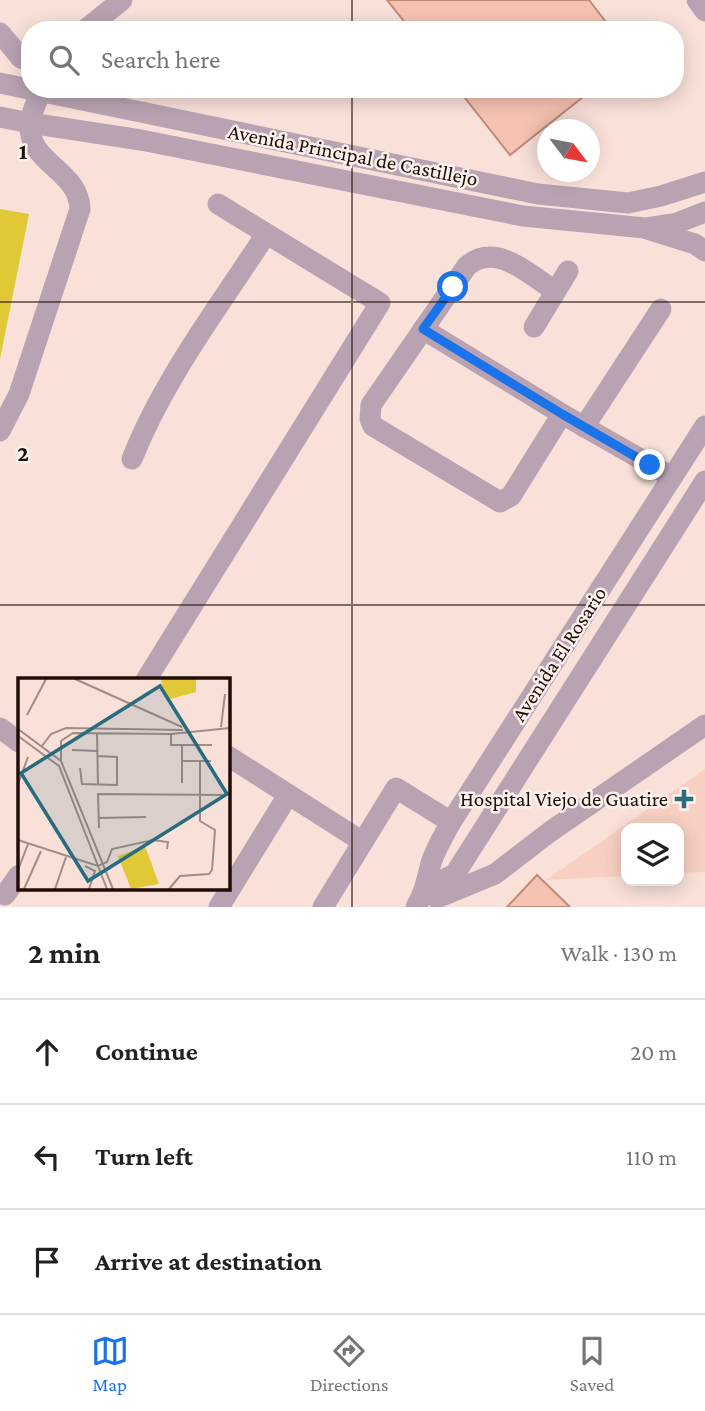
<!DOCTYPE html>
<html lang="en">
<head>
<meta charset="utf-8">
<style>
  :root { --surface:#fff; --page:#f6f6f6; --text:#202124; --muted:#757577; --line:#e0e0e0; --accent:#1a73e8 }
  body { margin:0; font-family:"Crimson Pro",serif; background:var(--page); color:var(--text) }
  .controls { position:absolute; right:21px; bottom:21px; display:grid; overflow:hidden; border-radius:14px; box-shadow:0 4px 18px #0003 }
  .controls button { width:63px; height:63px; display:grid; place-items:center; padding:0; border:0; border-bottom:2px solid var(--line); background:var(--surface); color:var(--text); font:35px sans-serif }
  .compass { position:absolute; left:537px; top:119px; width:63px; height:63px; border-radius:50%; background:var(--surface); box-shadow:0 4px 18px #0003; rotate:122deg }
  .stop { position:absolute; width:21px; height:21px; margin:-16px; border:5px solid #1a73e8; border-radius:50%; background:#fff }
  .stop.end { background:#1a73e8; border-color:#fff; box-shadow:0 2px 7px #0008 }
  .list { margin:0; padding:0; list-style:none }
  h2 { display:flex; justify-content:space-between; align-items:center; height:91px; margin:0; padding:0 28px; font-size:30px }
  h2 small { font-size:23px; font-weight:400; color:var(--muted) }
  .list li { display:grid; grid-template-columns:46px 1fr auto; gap:21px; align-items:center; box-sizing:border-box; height:105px; padding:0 28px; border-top:2px solid var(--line) }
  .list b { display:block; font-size:26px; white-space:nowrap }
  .list em { font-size:23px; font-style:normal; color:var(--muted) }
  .icon { flex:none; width:38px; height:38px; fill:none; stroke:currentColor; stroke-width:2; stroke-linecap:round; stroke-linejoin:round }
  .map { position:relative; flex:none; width:705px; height:907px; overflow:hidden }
  .search { position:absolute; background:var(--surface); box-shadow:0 4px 18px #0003; left:21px; right:21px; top:21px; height:77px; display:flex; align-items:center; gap:18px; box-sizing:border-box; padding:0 24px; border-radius:28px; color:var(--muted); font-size:26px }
  .sheet { height:406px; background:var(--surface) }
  nav { display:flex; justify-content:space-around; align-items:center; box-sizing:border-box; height:98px; border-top:2px solid var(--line); background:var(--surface); font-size:19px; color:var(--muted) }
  nav a { display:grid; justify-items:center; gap:4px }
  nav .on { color:var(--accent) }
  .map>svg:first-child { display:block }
  .built { fill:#f8d0c3 }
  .green { fill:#e1c837 }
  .building { fill:#f6c3b2; stroke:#c08a79; stroke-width:2 }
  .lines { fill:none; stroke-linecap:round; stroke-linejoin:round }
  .minor { stroke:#b9a3b2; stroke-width:21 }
  .route { stroke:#1a73e8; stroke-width:9 }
  .grid { fill:none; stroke:#200d07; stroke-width:2; stroke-opacity:0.55 }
  .poi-dot { fill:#296c7d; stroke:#fdf1ed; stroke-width:2.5 }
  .labels { text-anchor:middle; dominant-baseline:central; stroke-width:5; stroke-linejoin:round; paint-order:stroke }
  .street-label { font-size:21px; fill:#200d07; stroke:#fdf1ed }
  .poi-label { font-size:21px; fill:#200d07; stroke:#fdf1ed; text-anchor:end }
  .inset-road { fill:none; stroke:#a28c85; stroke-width:2 }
  .view { fill:#296c7d; fill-opacity:0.15; stroke:#296c7d; stroke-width:3.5 }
  .inset-edge { fill:none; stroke:#200d07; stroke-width:3.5 }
  .grid-label { font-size:23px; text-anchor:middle; font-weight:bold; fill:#200d07; stroke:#fdf1ed; stroke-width:5; stroke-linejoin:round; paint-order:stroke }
</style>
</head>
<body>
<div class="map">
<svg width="705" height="907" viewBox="0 0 705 907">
  <rect width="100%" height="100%" fill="#f9e1d9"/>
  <!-- built -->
  <path class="built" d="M 705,769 L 705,872 L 679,873 L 679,828 L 626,828 L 626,876 L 546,880 Z"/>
  <!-- green -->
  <path class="green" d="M 0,209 L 29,214 L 0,359 Z"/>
  <!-- building -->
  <g class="building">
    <path d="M 387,0 L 589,0 L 612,30 L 411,30 Z"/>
    <path d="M 458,89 L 593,89 L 510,155 Z"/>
    <path d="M 537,875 L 570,907 L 507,907 Z"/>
  </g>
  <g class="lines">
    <!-- minor -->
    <g class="minor">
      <path d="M 697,0 L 705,11"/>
      <path d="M 85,30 L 122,0"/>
      <path d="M 0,33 L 21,58 L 30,61"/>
      <path d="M 0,83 L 538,194 L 628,203 L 661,196 L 705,182"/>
      <path d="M 0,117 L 30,123 L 141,140 L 523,216 L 645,228 L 677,223 L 705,212"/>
      <path d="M 647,229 L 695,244 L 705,251"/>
      <path d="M 555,291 C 530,275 496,241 467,266 L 371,405 L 370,419 L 373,426 L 500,502 L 511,496 L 562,414"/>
      <path d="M 534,327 L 568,271"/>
      <path d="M 423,329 L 562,414 L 672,477"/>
      <path d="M 584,427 L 661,309"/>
      <path d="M 0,431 L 19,394 L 80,209 C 79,169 27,164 30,123 C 31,113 37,102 40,92 L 43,89"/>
      <path d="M 132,459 C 164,378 219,307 266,234"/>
      <path d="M 146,680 L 380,303 L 218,204"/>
      <path d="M 0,728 L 19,742"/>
      <path d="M 228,756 L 363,842"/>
      <path d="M 427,888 L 455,874 L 705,481"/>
      <path d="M 5,895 L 19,875"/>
      <path d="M 437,898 L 495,874 L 551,831 L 705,725"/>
      <path d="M 219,907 L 288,795"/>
      <path d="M 323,907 L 396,788 L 451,822"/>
      <path d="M 416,907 C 426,889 426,882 431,863 C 436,848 444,835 451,822 L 705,426"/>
    </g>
  </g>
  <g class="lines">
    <!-- route -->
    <path class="route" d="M 453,287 L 423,329 L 562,414 L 650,465"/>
  </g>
  <!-- grid -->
  <path class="grid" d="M 352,0 L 352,30M 352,89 L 352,907M 0,302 L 705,302M 0,605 L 705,605"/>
  <!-- markers -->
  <path class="poi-dot" d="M680.5 788.5h7v7h7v7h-7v7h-7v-7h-7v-7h7z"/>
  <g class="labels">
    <!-- street labels -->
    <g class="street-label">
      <text transform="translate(353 155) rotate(11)">Avenida Principal de Castillejo</text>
      <text transform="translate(559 654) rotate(-57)">Avenida El Rosario</text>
    </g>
    <!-- poi labels -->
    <g class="poi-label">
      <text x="668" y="799">Hospital Viejo de Guatire</text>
    </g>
  </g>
  <!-- overview -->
  <g transform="translate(18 678)">
    <rect width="212" height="212" fill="#f9e1d9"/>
    <path d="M 143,1 L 178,1 L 178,14 L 152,21 L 145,15 ZM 127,168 L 141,206 L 113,211 L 100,178 Z" fill="#e1c837"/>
    <path class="inset-road" d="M 57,1 L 164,49M 9,37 L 28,1M 203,49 L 207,16M 0,51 L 43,83 L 95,211M 79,55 L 80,107M 153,56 L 153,67 L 194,67M 0,58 L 41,88 L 89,211M 24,68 L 33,56 L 48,50 L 165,52M 54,72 L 80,73M 43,83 L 43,63 L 55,55 L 153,56 L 212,50M 164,83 L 193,83M 62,90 L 64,106 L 99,107 L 99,79 L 80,78M 164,105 L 164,67M 0,106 L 10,79M 80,140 L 128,139M 81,150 L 80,116 L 207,117M 0,162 L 80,188 L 89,184 L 94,171 L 135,162 L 150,164 L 149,171M 67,188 L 77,193 L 71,211M 0,192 L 10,166M 6,211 L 23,173M 37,211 L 48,179M 151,211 L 162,198 L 191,196 L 194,192 L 197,152 L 182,143 L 182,83"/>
    <path class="view" d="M 142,8 L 209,116 L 70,203 L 3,95 Z"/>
    <rect width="212" height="212" class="inset-edge"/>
  </g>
  <g class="grid-label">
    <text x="23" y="159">1</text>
    <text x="23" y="461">2</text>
  </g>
</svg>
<div class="controls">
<button><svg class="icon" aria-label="layers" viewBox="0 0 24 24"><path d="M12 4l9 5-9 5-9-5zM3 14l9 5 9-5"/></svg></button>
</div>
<svg class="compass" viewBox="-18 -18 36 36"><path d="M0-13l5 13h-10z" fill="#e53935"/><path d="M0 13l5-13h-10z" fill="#757577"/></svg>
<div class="stop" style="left:453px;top:287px"></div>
<div class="stop end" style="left:650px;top:465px"></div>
<div class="search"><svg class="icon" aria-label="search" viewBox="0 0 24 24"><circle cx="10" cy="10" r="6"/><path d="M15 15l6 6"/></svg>Search here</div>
</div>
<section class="sheet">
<h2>2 min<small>Walk · 130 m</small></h2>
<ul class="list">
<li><svg class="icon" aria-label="ahead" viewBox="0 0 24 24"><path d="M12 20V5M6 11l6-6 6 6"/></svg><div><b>Continue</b></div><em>20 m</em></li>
<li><svg class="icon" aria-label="left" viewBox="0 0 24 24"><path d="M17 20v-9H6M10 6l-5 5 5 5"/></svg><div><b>Turn left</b></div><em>110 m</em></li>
<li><svg class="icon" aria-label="arrive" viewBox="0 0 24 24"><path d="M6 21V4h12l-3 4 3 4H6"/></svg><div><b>Arrive at destination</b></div></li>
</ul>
</section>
<nav>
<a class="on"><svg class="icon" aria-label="map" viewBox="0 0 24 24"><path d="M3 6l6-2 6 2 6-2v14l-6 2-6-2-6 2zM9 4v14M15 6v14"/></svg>Map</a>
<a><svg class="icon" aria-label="directions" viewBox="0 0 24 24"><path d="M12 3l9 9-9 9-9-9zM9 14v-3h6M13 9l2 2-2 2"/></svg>Directions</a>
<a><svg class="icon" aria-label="saved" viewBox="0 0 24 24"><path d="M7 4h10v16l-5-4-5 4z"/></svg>Saved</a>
</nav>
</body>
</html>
